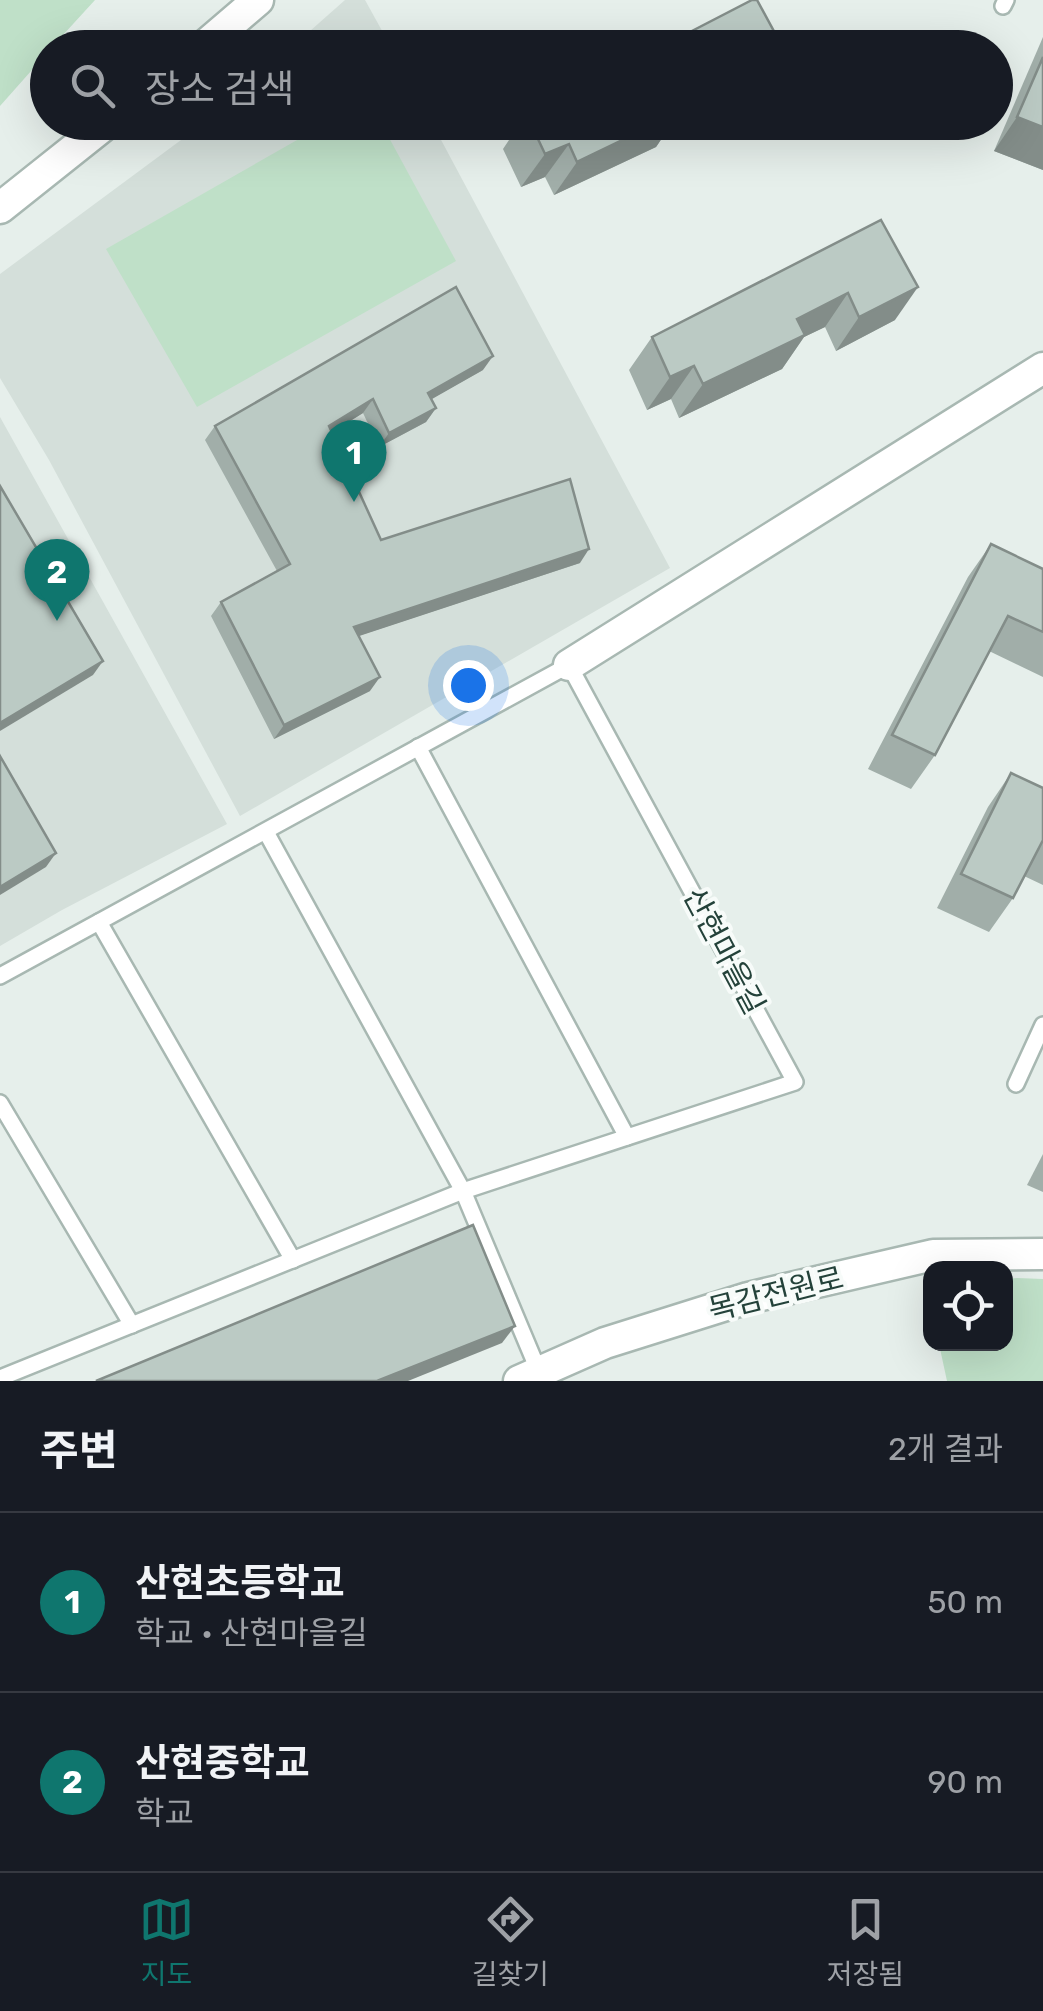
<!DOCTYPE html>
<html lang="ko">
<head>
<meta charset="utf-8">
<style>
  :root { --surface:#171b24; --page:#242831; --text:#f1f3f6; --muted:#9ea1a6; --line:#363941; --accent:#0f766e }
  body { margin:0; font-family:Rubik,"Noto Sans KR",sans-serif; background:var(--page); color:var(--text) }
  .controls { position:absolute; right:30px; bottom:30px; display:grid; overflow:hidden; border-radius:20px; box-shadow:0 10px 40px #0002 }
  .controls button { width:90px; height:90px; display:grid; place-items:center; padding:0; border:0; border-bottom:2px solid var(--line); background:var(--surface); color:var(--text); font:50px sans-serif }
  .you { position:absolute; left:468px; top:685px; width:35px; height:35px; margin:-25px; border:8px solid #fff; border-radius:50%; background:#1a73e8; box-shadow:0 0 0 15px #1a73e833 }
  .badge { display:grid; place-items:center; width:65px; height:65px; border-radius:50%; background:var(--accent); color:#fff; font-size:32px; font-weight:700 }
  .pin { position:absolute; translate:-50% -82px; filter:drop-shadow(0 2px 5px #0008) }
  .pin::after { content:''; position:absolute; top:52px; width:35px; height:30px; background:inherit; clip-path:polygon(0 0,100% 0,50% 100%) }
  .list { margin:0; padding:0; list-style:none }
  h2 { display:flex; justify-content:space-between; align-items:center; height:130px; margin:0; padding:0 40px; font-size:42px }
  h2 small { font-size:32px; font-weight:400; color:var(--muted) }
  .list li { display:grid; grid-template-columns:65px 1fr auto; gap:30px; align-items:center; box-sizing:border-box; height:180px; padding:0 40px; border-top:2px solid var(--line) }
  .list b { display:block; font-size:38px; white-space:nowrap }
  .list p { margin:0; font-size:32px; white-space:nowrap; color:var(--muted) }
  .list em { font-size:32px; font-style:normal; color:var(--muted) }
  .icon { flex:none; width:55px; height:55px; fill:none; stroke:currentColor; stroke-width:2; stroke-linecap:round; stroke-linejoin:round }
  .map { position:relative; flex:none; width:1043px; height:1381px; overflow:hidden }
  .search { position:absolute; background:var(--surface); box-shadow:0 10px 40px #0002; left:30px; right:30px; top:30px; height:110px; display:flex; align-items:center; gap:25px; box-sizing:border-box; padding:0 35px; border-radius:55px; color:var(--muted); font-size:38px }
  .sheet { height:490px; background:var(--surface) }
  nav { display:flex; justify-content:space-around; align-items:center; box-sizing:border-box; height:140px; border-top:2px solid var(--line); background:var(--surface); font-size:28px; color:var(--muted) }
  nav a { display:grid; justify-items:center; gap:5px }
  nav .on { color:var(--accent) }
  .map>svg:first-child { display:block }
  .built { fill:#d4dfda }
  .green { fill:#bfe0c8 }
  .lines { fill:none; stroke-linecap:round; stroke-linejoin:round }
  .service-casing { stroke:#a8b8b2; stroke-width:20 }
  .minor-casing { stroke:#a8b8b2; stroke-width:35 }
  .service { stroke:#fff; stroke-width:15 }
  .minor { stroke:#fff; stroke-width:30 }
  .wall { fill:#a1aea9 }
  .shaded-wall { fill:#838d89 }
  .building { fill:#bbcac4; stroke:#838d89; stroke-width:2.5 }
  .labels { text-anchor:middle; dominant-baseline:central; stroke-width:8; stroke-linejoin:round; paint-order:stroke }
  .street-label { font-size:30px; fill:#24423a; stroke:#f7fbf9 }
</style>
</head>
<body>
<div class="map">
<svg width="1043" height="1381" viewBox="0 0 1043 1381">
  <rect width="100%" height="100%" fill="#e6efeb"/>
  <!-- built -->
  <g class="built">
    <path d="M 345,0 L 365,0 L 391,47 L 292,47 Z"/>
    <path d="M 204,123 L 432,123 L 670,568 L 240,816 L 49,460 L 0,378 L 0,274 Z"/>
    <path d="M 0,417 L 227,824 L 62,910 L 0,946 Z"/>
  </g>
  <!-- green -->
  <g class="green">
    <path d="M 0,0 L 95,0 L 52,47 L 48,48 L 47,53 L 0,106 Z"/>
    <path d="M 381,123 L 456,261 L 197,407 L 106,249 L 327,123 Z"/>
    <path d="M 1017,1278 L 1043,1279 L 1043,1381 L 947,1381 L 939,1344 L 1006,1344 L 1006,1279 Z"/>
  </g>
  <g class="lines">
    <defs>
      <g id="service">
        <path d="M 1003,6 L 1006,0"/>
        <path d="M 418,747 L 627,1137"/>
        <path d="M 266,832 L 463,1191 L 539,1372"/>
        <path d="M 99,922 L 293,1260"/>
        <path d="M 0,976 L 569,665 L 795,1082 L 463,1191 L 0,1378"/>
        <path d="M 1016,1084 L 1043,1025"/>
        <path d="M 0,1103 L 132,1325"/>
      </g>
      <g id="minor">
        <path d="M 202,48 L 258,0"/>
        <path d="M 0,208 L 108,122"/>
        <path d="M 569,665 L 1043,368"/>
        <path d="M 519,1381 L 605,1343 L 748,1298 L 933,1255 L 1043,1254"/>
      </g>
    </defs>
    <!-- service casing -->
    <use href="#service" class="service-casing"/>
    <!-- minor casing -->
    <use href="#minor" class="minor-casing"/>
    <!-- service -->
    <use href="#service" class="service"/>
    <!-- minor -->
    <use href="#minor" class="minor"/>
  </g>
  <!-- wall -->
  <g class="wall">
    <path d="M 1043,37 L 1043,170 L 994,151 Z"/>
    <path d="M 521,122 L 673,122 L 656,147 L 554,195 L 545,177 L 521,187 L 503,149 Z"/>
    <path d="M 881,220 L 895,320 L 836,351 L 825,327 L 804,337 L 782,369 L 679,418 L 671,399 L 647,410 L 629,370 L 652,337 Z"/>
    <path d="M 483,370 L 431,399 L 436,408 L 426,422 L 379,447 L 363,413 L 332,432 L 381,540 L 580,563 L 358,636 L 370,691 L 274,739 L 211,616 L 221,602 L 277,571 L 205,440 L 215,426 Z"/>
    <path d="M 991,544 L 1043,569 L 1043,677 L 989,651 L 935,755 L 911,789 L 868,769 L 968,577 Z"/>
    <path d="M 1011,773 L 1043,788 L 1043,885 L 1024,876 L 1013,898 L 989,932 L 937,908 L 988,807 Z"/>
    <path d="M 1043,1154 L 1043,1192 L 1027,1185 Z"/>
  </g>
  <!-- shaded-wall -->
  <g class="shaded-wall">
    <path d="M 1017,117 L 1043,127 L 1043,170 L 994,151 Z"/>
    <path d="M 653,122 L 673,122 L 656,147 L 554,195 L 577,162 Z"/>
    <path d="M 569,144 L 545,177 L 521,187 L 545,154 Z"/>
    <path d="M 918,287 L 895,320 L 836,351 L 859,317 Z"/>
    <path d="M 848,293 L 825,327 L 804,337 L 782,369 L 679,418 L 703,384 L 797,319 Z"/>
    <path d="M 493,356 L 483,370 L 418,407 L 428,393 Z"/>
    <path d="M 694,366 L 671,399 L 647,410 L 670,377 Z"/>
    <path d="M 373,399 L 363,413 L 320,440 L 329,426 Z"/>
    <path d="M 436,408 L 426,422 L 379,447 L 389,433 Z"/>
    <path d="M 589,549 L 580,563 L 344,641 L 354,627 Z"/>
    <path d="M 103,661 L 93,675 L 0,731 L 0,723 Z"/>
    <path d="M 380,677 L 370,691 L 274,739 L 284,725 Z"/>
    <path d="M 56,853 L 46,867 L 0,895 L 0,887 Z"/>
    <path d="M 515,1326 L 502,1343 L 408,1381 L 377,1381 Z"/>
  </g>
  <!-- building -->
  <g class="building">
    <path d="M 752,0 L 757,0 L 783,48 L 659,48 Z"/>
    <path d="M 1043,57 L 1043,127 L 1017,117 Z"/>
    <path d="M 530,122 L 660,122 L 577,162 L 569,144 L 545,154 Z"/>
    <path d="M 881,220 L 918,287 L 859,317 L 848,293 L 797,319 L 805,335 L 703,384 L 694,366 L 670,377 L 652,337 Z"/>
    <path d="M 456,287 L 493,356 L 428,393 L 436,408 L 389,433 L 373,399 L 329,426 L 381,540 L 570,479 L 589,549 L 354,627 L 380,677 L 284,725 L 221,602 L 290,564 L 215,426 Z"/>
    <path d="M 0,486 L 103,661 L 0,723 Z"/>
    <path d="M 991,544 L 1043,569 L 1043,632 L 1008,616 L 935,755 L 892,735 Z"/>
    <path d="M 0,756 L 56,853 L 0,887 Z"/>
    <path d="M 1011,773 L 1043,788 L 1043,840 L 1013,898 L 961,874 Z"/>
    <path d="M 473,1225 L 515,1326 L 377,1381 L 96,1381 Z"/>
  </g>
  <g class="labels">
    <!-- street labels -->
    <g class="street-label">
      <text transform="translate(724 951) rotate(62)">산현마을길</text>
      <text transform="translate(776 1294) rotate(-14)">목감전원로</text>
    </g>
  </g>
</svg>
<div class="controls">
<button><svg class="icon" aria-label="locate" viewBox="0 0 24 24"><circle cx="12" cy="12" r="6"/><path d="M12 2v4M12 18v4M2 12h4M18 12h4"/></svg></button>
</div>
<div class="you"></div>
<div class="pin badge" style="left:354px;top:502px">1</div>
<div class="pin badge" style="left:57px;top:621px">2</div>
<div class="search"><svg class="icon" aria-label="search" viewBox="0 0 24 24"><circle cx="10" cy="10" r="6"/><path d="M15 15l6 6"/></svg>장소 검색</div>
</div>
<section class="sheet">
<h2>주변<small>2개 결과</small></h2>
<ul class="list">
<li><span class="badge">1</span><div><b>산현초등학교</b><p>학교 · 산현마을길</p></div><em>50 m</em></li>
<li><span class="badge">2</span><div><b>산현중학교</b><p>학교</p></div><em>90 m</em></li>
</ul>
</section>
<nav>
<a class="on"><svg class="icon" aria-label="map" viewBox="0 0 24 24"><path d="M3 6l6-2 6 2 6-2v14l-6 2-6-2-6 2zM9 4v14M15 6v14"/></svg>지도</a>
<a><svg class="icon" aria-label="directions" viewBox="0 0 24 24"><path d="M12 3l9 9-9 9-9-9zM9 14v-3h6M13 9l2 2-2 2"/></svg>길찾기</a>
<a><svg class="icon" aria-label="saved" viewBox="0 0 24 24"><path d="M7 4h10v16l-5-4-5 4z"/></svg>저장됨</a>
</nav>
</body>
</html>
